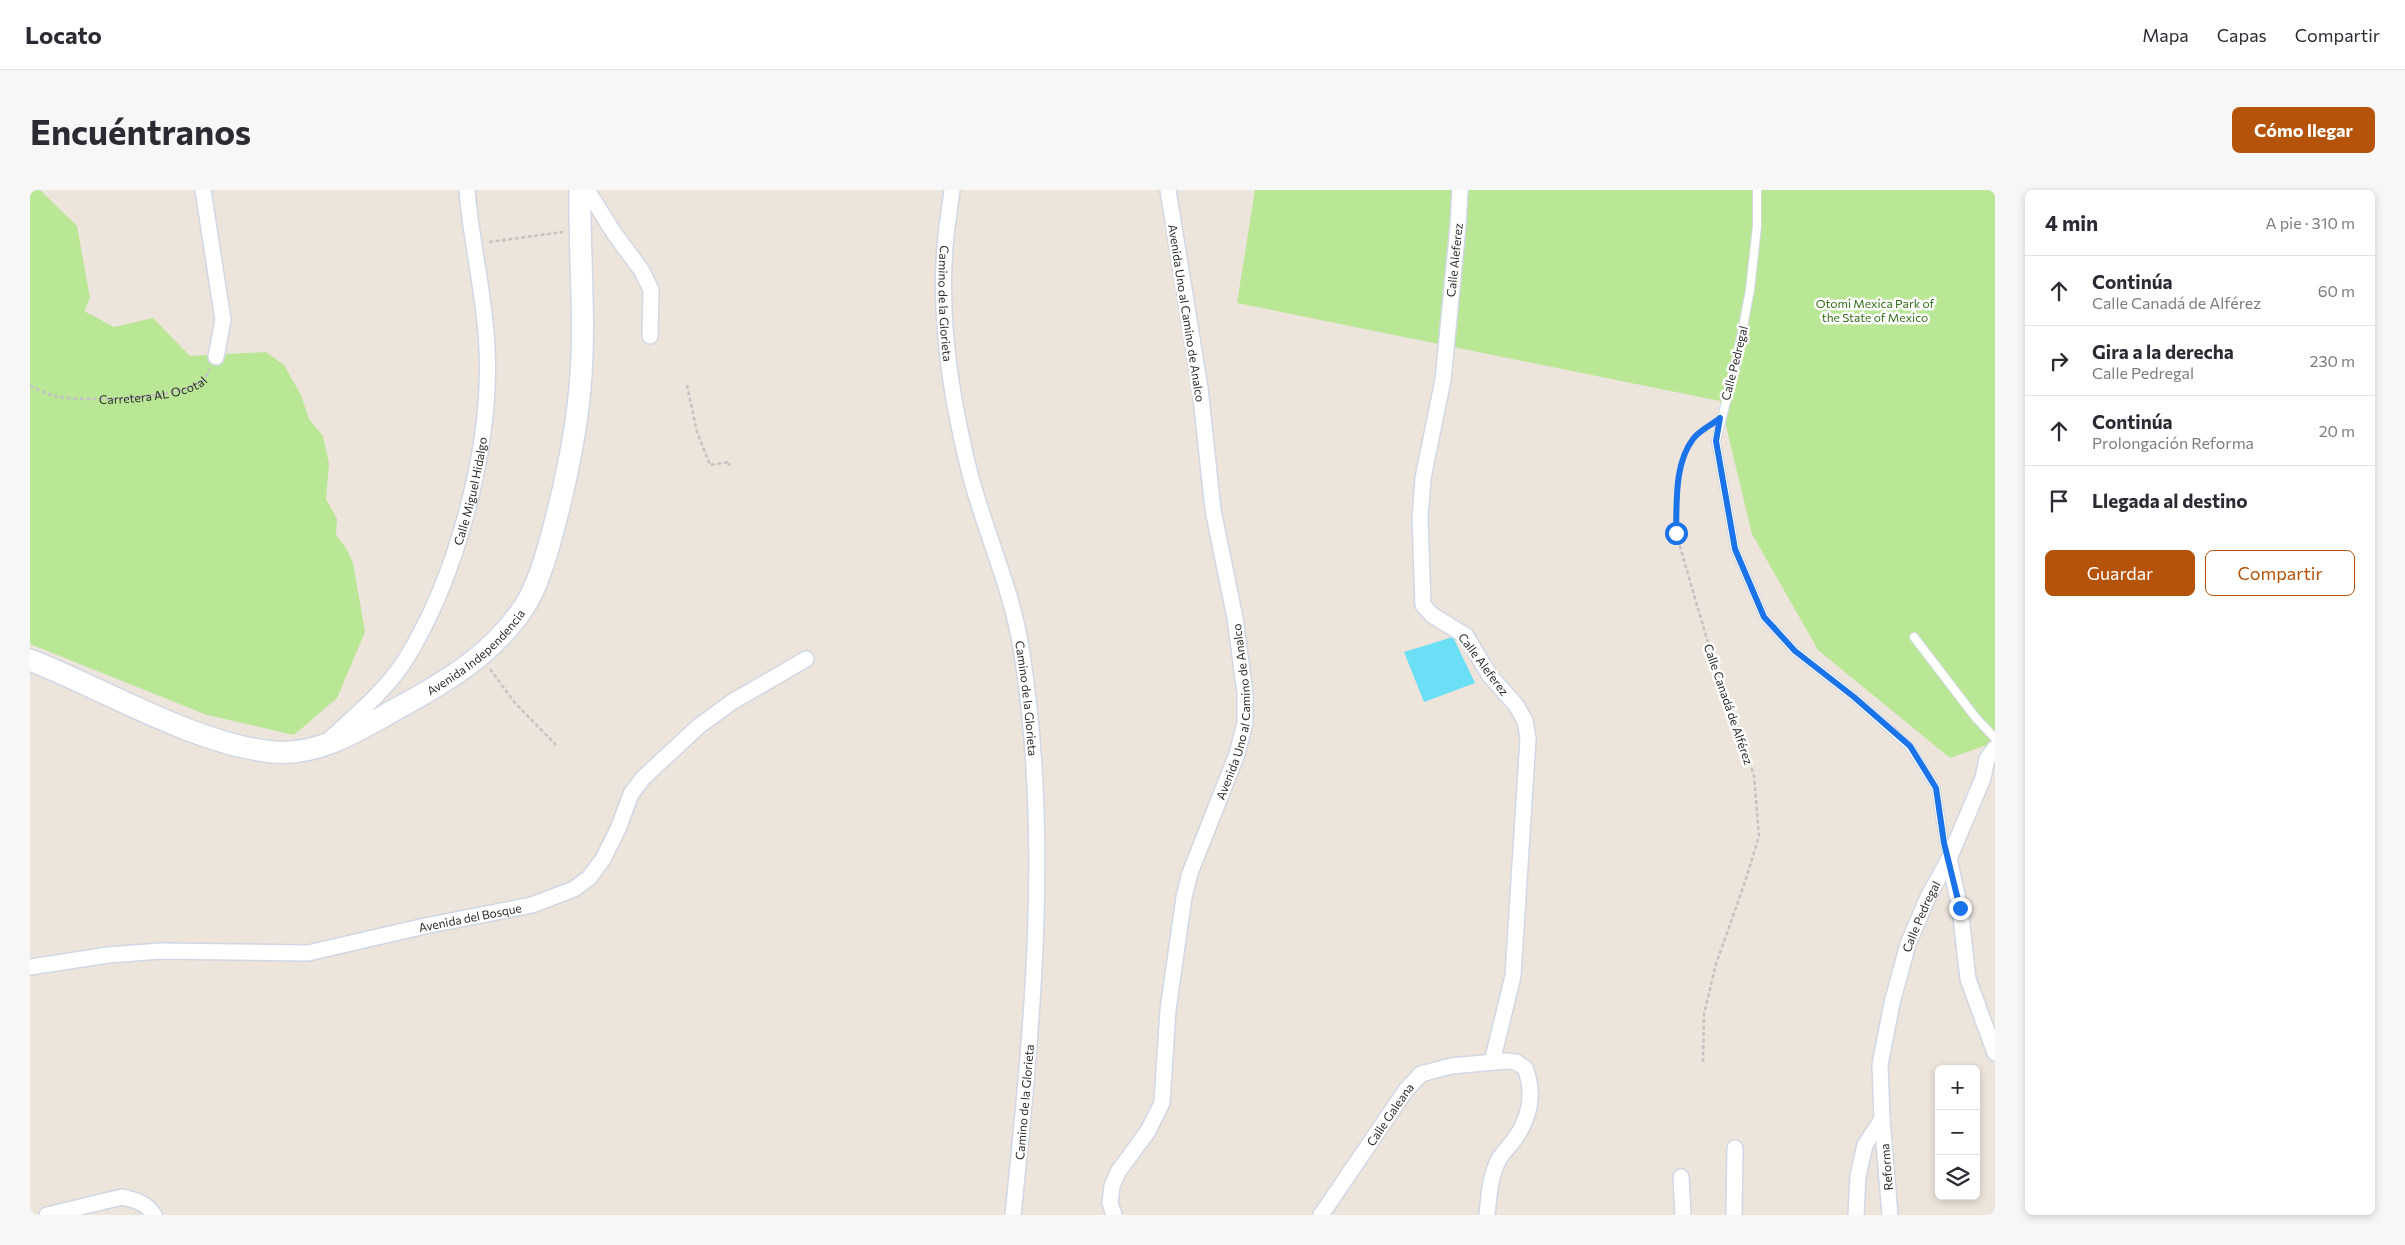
<!DOCTYPE html>
<html lang="es">
<head>
<meta charset="utf-8">
<style>
  :root { --surface:#fff; --page:#f7f7f7; --text:#2b2b33; --muted:#7c7c81; --line:#e1e1e2; --accent:#b45309 }
  body { margin:0; font-family:Commissioner,sans-serif; background:var(--page); color:var(--text) }
  .controls { position:absolute; right:15px; bottom:15px; display:grid; overflow:hidden; border-radius:8px; box-shadow:0 2px 8px #0003 }
  .controls button { width:45px; height:45px; display:grid; place-items:center; padding:0; border:0; border-bottom:1px solid var(--line); background:var(--surface); color:var(--text); font:25px sans-serif }
  .stop { position:absolute; width:15px; height:15px; margin:-11px; border:4px solid #1a73e8; border-radius:50%; background:#fff }
  .stop.end { background:#1a73e8; border-color:#fff; box-shadow:0 1px 5px #0008 }
  .list { margin:0; padding:0; list-style:none }
  h2 { display:flex; justify-content:space-between; align-items:center; height:65px; margin:0; padding:0 20px; font-size:21px }
  h2 small { font-size:16px; font-weight:400; color:var(--muted) }
  .list li { display:grid; grid-template-columns:32px 1fr auto; gap:15px; align-items:center; box-sizing:border-box; height:70px; padding:0 20px; border-top:1px solid var(--line) }
  .list b { display:block; font-size:19px; white-space:nowrap }
  .list p { margin:0; font-size:16px; white-space:nowrap; color:var(--muted) }
  .list em { font-size:16px; font-style:normal; color:var(--muted) }
  .actions { display:flex; gap:10px; padding:15px 20px }
  .actions a { flex:1; padding:11px 0; border:1px solid var(--accent); border-radius:8px; text-align:center; font-size:18px; color:var(--accent) }
  .actions .main { background:var(--accent); color:#fff }
  .icon { flex:none; width:28px; height:28px; fill:none; stroke:currentColor; stroke-width:2; stroke-linecap:round; stroke-linejoin:round }
  .map { position:relative; flex:none; width:1965px; height:1025px; overflow:hidden; border-radius:8px }
  header { display:flex; align-items:center; gap:30px; box-sizing:border-box; height:70px; padding:0 25px; background:var(--surface); border-bottom:1px solid var(--line) }
  header strong { font-size:24px }
  nav { display:flex; gap:28px; margin-inline-start:auto; font-size:18px }
  .intro { display:flex; align-items:center; justify-content:space-between; box-sizing:border-box; height:120px; padding:0 30px }
  h1 { margin:0; font-size:35px }
  .button { padding:12px 22px; border-radius:8px; background:var(--accent); color:#fff; font-size:18px; font-weight:700 }
  main { display:flex; gap:30px; padding:0 30px }
  aside { flex:1; background:var(--surface); border-radius:8px; box-shadow:0 2px 8px #0003 }
  .map>svg:first-child { display:block }
  .green { fill:#bae796 }
  .water { fill:#6adff5 }
  .lines { fill:none; stroke-linecap:round; stroke-linejoin:round }
  .lane-casing { stroke:#d1d7e4; stroke-width:10 }
  .street-casing { stroke:#d1d7e4; stroke-width:18 }
  .secondary-casing { stroke:#d1d7e4; stroke-width:24 }
  .path { stroke:#c4c4c4; stroke-width:2.5; stroke-dasharray:4 2.5; stroke-linecap:butt }
  .lane { stroke:#fff; stroke-width:8 }
  .street { stroke:#fff; stroke-width:15 }
  .secondary { stroke:#fff; stroke-width:21 }
  .route { stroke:#1a73e8; stroke-width:6 }
  .labels { text-anchor:middle; dominant-baseline:central; stroke-width:5; stroke-linejoin:round; paint-order:stroke }
  .street-label { font-size:12px; fill:#2b2b2b; stroke:#fff }
  .park-label { font-size:12px; fill:#316c16; stroke:#fff }
</style>
</head>
<body>
<header>
<strong>Locato</strong>
<nav><a>Mapa</a><a>Capas</a><a>Compartir</a></nav>
</header>
<div class="intro"><h1>Encuéntranos</h1><a class="button">Cómo llegar</a></div>
<main>
<div class="map">
<svg width="1965" height="1025" viewBox="0 0 1965 1025">
  <rect width="100%" height="100%" fill="#ede4dc"/>
  <!-- green -->
  <g class="green">
    <path d="M 0,0 L 10,0 L 47,36 L 60,108 L 54,121 L 84,137 L 123,128 L 160,166 L 236,162 L 254,175 L 271,205 L 279,229 L 293,246 L 299,274 L 296,309 L 307,329 L 306,345 L 316,358 L 323,373 L 335,442 L 307,508 L 264,545 L 177,525 L 0,454 Z"/>
    <path d="M 1225,0 L 1965,0 L 1965,552 L 1920,568 L 1788,460 L 1722,344 L 1690,211 L 1207,113 Z"/>
  </g>
  <!-- water -->
  <path class="water" d="M 1423,447 L 1445,493 L 1394,512 L 1374,462 Z"/>
  <g class="lines">
    <defs>
      <g id="lane">
        <path d="M 1727,0 L 1727,36 L 1720,100 L 1706,173 L 1686,251 L 1705,359 L 1734,427 L 1765,461 L 1824,507 L 1880,557 L 1906,598 L 1914,653 L 1918,666"/>
        <path d="M 1884,447 L 1946,528 L 1965,548"/>
      </g>
      <g id="street">
        <path d="M 173,0 L 193,130 L 186,167"/>
        <path d="M 557,0 L 584,43 L 612,81 L 621,100 L 620,146"/>
        <path id="s2" d="M 922,0 C 920,19 916,38 915,57 C 909,130 922,213 940,284 C 956,345 983,401 992,464 C 1021,650 1002,839 983,1025"/>
        <path d="M 1430,0 L 1428,36 L 1413,190 L 1393,288 L 1390,328 L 1393,415 L 1402,425 L 1436,446 L 1460,486 L 1486,515 L 1495,531 L 1498,548 L 1483,786 L 1462,872"/>
        <path id="s3" d="M 301,548 C 327,524 354,502 374,472 C 427,388 462,256 457,158 C 455,105 441,53 437,0"/>
        <path d="M 1919,669 L 1930,718 L 1938,789 L 1965,863"/>
        <path id="s4" d="M 0,777 L 78,765 L 131,761 L 278,763 L 395,736 L 502,715 L 544,699 L 559,688 L 573,669 L 588,639 L 601,604 L 613,588 L 669,536 L 702,512 L 776,469"/>
        <path d="M 1651,987 L 1653,1025"/>
        <path d="M 17,1025 L 92,1007 C 106,1010 116,1013 124,1025"/>
        <path id="s5" d="M 1084,1025 L 1080,1013 L 1082,996 L 1088,982 L 1118,941 L 1132,913 L 1138,820 L 1154,707 L 1160,683 L 1207,564 L 1215,533 L 1215,503 L 1205,428 L 1183,320 L 1170,198 L 1138,0"/>
        <path id="s6" d="M 1291,1025 L 1376,900 L 1391,884 L 1421,876 L 1476,871 L 1486,872 L 1495,878 C 1505,904 1500,928 1484,950 C 1479,957 1473,962 1469,969 C 1460,985 1459,1007 1457,1025"/>
        <path d="M 1704,1025 L 1705,958"/>
        <path d="M 1826,1025 L 1828,986 L 1835,955 L 1852,929"/>
        <path id="s7" d="M 1860,1025 L 1852,929 L 1850,875 L 1862,813 L 1878,754 L 1898,707 L 1919,669 L 1953,588 L 1957,569 L 1965,558"/>
      </g>
      <g id="secondary">
        <path id="s8" d="M 0,470 C 74,499 166,555 244,562 C 290,566 330,539 368,518 C 416,492 463,464 494,417 C 508,397 520,353 526,329 C 537,286 546,242 550,198 C 556,132 549,66 550,0"/>
      </g>
    </defs>
    <!-- lane casing -->
    <use href="#lane" class="lane-casing"/>
    <!-- street casing -->
    <use href="#street" class="street-casing"/>
    <!-- secondary casing -->
    <use href="#secondary" class="secondary-casing"/>
    <!-- path -->
    <g class="path">
      <path d="M 459,52 L 533,42"/>
      <path d="M 657,195 L 667,242 L 680,275 L 699,272 L 699,276"/>
      <path id="s1" d="M 0,196 C 9,200 19,205 29,207 C 57,212 154,209 174,189 C 177,186 178,182 180,179"/>
      <path d="M 460,479 L 485,513 L 526,555"/>
      <path d="M 1673,872 L 1674,824 L 1686,774 L 1715,692 L 1729,646 L 1724,586 L 1716,560 L 1683,470 L 1646,343 L 1648,302 L 1652,271 L 1663,249 L 1678,237"/>
    </g>
    <!-- lane -->
    <use href="#lane" class="lane"/>
    <!-- street -->
    <use href="#street" class="street"/>
    <!-- secondary -->
    <use href="#secondary" class="secondary"/>
  </g>
  <g class="lines">
    <!-- route -->
    <path class="route" d="M 1646,343 C 1647,313 1644,274 1663,249 C 1670,240 1682,235 1690,228 L 1686,251 L 1705,359 L 1734,427 L 1765,461 L 1824,507 L 1880,556 L 1906,598 L 1914,653 L 1930,718"/>
  </g>
  <g class="labels">
    <!-- street labels -->
    <g class="street-label">
      <text transform="translate(1424 70) rotate(-84)">Calle Aleferez</text>
      <text stroke="none"><textPath href="#s2" startOffset="114">Camino de la Glorieta</textPath></text>
      <text transform="translate(1157 123) rotate(81)">Avenida Uno al Camino de Analco</text>
      <text transform="translate(1704 173) rotate(-76)">Calle Pedregal</text>
      <text stroke="none"><textPath href="#s1" startOffset="126">Carretera AL Ocotal</textPath></text>
      <text stroke="none"><textPath href="#s3" startOffset="290">Calle Miguel Hidalgo</textPath></text>
      <text stroke="none"><textPath href="#s8" startOffset="492">Avenida Independencia</textPath></text>
      <text transform="translate(1454 474) rotate(53)">Calle Aleferez</text>
      <text stroke="none"><textPath href="#s2" startOffset="519">Camino de la Glorieta</textPath></text>
      <text transform="translate(1699 514) rotate(71)">Calle Canadá de Alférez</text>
      <text stroke="none"><textPath href="#s5" startOffset="529">Avenida Uno al Camino de Analco</textPath></text>
      <text stroke="none"><textPath href="#s7" startOffset="305">Calle Pedregal</textPath></text>
      <text stroke="none"><textPath href="#s4" startOffset="445">Avenida del Bosque</textPath></text>
      <text transform="translate(994 912) rotate(-85)">Camino de la Glorieta</text>
      <text stroke="none"><textPath href="#s6" startOffset="122">Calle Galeana</textPath></text>
      <text transform="translate(1856 977) rotate(-95)">Reforma</text>
    </g>
    <!-- park labels -->
    <g class="park-label">
      <text x="1845" y="113">Otomi Mexica Park of<tspan x="1845" dy="14">the State of Mexico</tspan></text>
    </g>
  </g>
</svg>
<div class="controls">
<button>+</button>
<button>−</button>
<button><svg class="icon" aria-label="layers" viewBox="0 0 24 24"><path d="M12 4l9 5-9 5-9-5zM3 14l9 5 9-5"/></svg></button>
</div>
<div class="stop" style="left:1646px;top:343px"></div>
<div class="stop end" style="left:1930px;top:718px"></div>
</div>
<aside>
<h2>4 min<small>A pie · 310 m</small></h2>
<ul class="list">
<li><svg class="icon" aria-label="ahead" viewBox="0 0 24 24"><path d="M12 20V5M6 11l6-6 6 6"/></svg><div><b>Continúa</b><p>Calle Canadá de Alférez</p></div><em>60 m</em></li>
<li><svg class="icon" aria-label="right" viewBox="0 0 24 24"><path d="M7 20v-9h11M14 6l5 5-5 5"/></svg><div><b>Gira a la derecha</b><p>Calle Pedregal</p></div><em>230 m</em></li>
<li><svg class="icon" aria-label="ahead" viewBox="0 0 24 24"><path d="M12 20V5M6 11l6-6 6 6"/></svg><div><b>Continúa</b><p>Prolongación Reforma</p></div><em>20 m</em></li>
<li><svg class="icon" aria-label="arrive" viewBox="0 0 24 24"><path d="M6 21V4h12l-3 4 3 4H6"/></svg><div><b>Llegada al destino</b></div></li>
</ul>
<div class="actions"><a class="main">Guardar</a><a>Compartir</a></div>
</aside>
</main>
</body>
</html>
